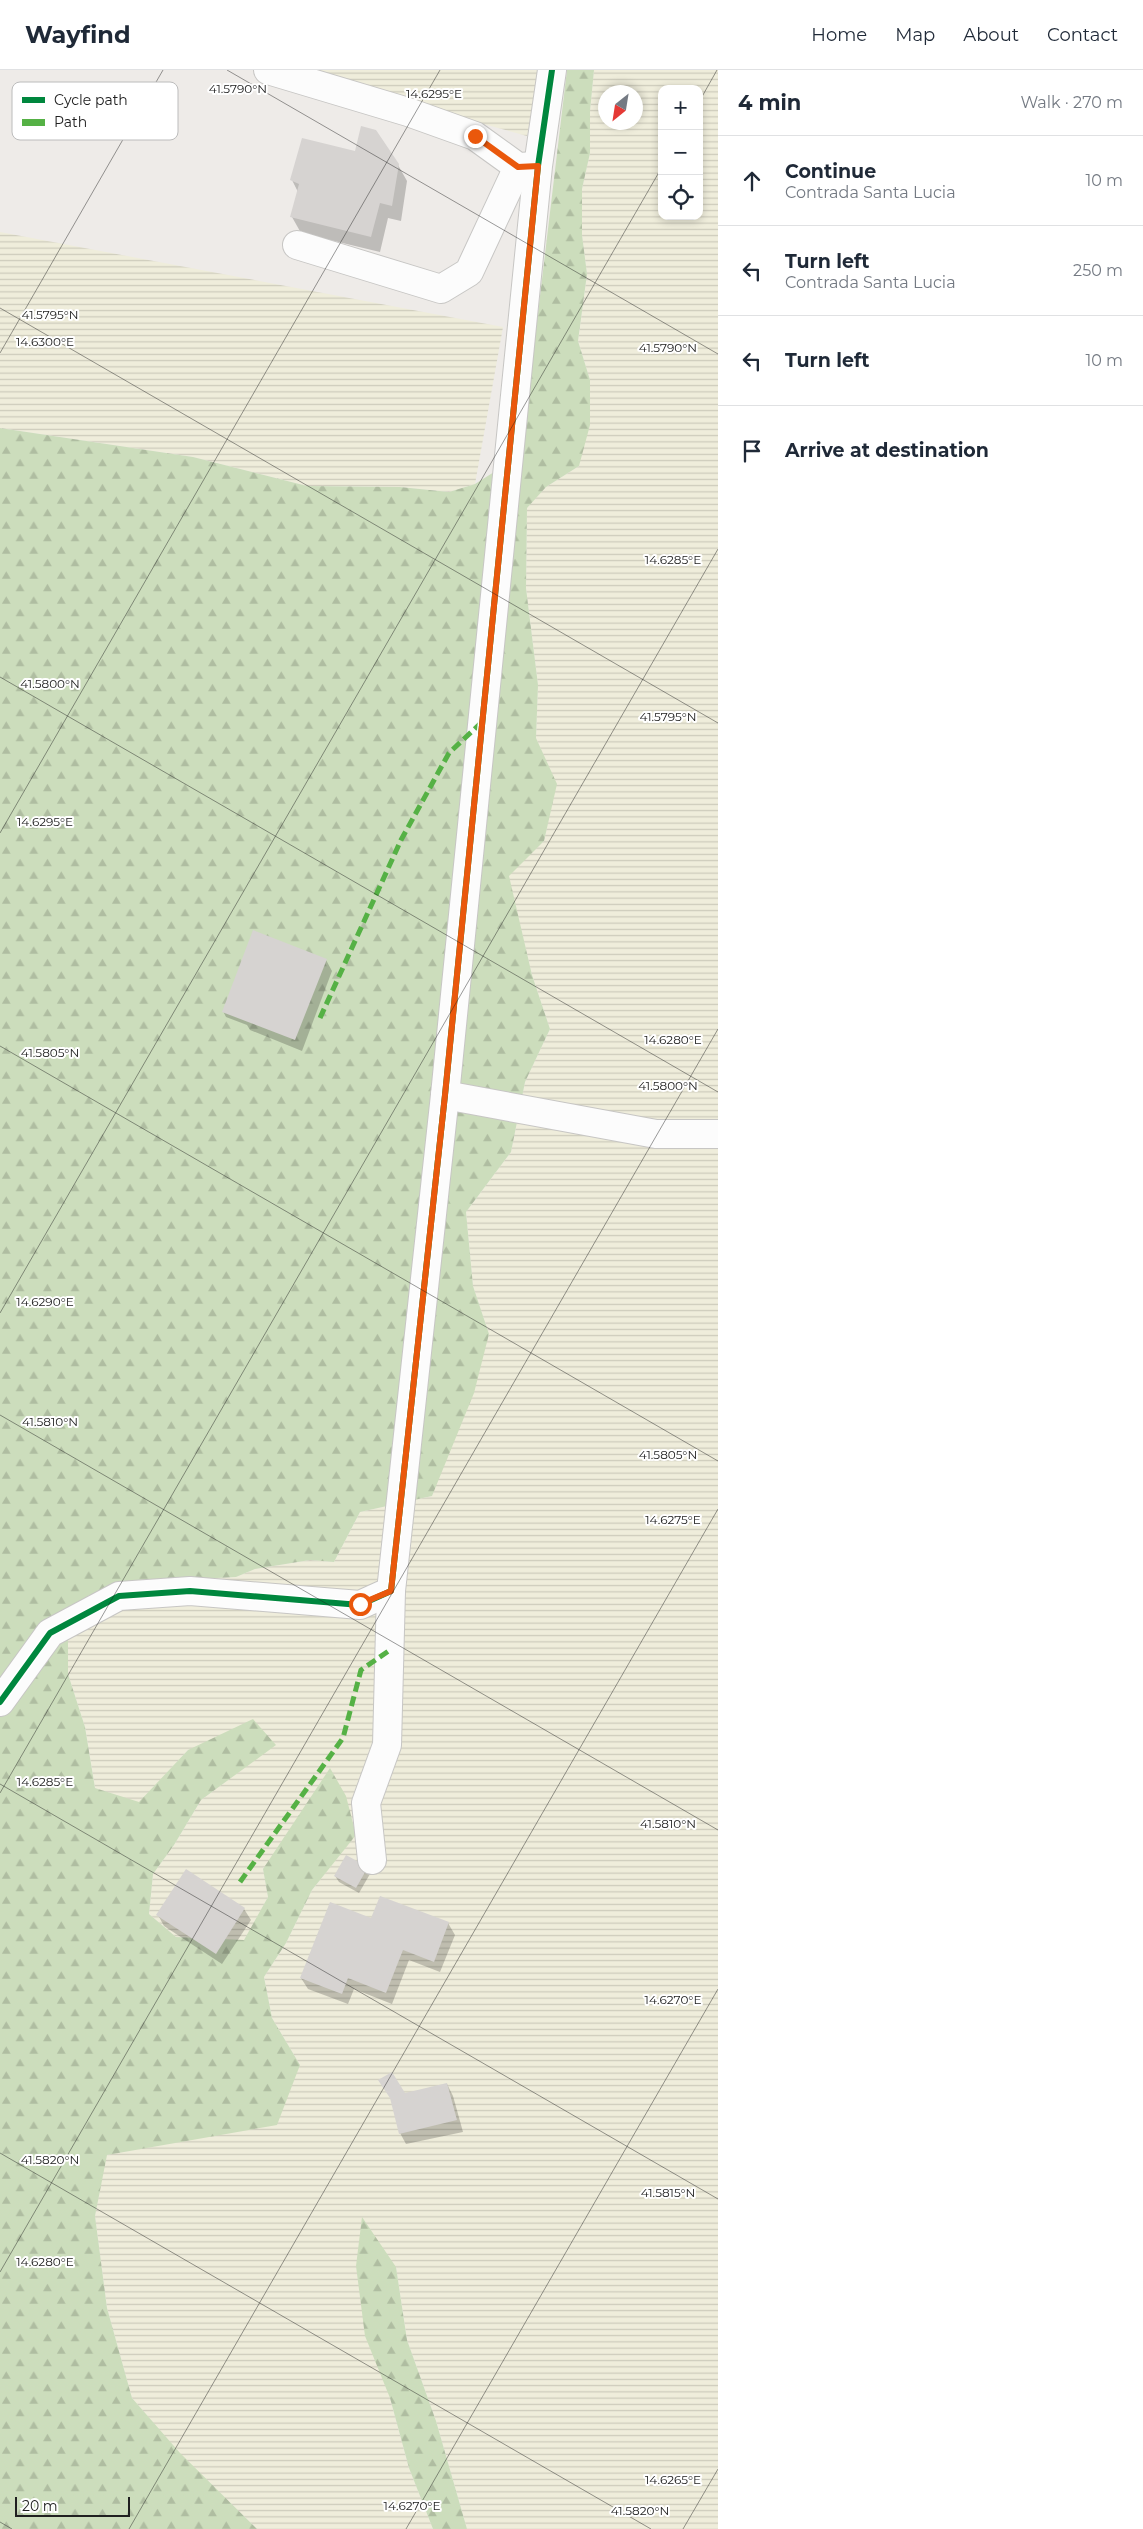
<!DOCTYPE html>
<html lang="en">
<head>
<meta charset="utf-8">
<style>
  :root { --surface:#fff; --page:#f6f6f7; --text:#1f2937; --muted:#747a83; --line:#e0e1e3 }
  body { margin:0; font-family:Montserrat,sans-serif; background:var(--page); color:var(--text) }
  .controls { position:absolute; right:15px; top:15px; display:grid; overflow:hidden; border-radius:10px; box-shadow:0 2px 8px #0003 }
  .controls button { width:45px; height:45px; display:grid; place-items:center; padding:0; border:0; border-bottom:1px solid var(--line); background:var(--surface); color:var(--text); font:25px sans-serif }
  .compass { position:absolute; left:598px; top:15px; width:45px; height:45px; border-radius:50%; background:var(--surface); box-shadow:0 2px 8px #0003; rotate:210deg }
  .scale { position:absolute; left:15px; bottom:12px; width:115px; box-sizing:border-box; padding-left:5px; border:2px solid #202020; border-top:0; font-size:14px; line-height:18px; white-space:nowrap; color:#202020; -webkit-text-stroke:4px #fff; paint-order:stroke }
  .stop { position:absolute; width:15px; height:15px; margin:-11px; border:4px solid #ea580c; border-radius:50%; background:#fff }
  .stop.end { background:#ea580c; border-color:#fff; box-shadow:0 1px 5px #0008 }
  .list { margin:0; padding:0; list-style:none }
  h2 { display:flex; justify-content:space-between; align-items:center; height:65px; margin:0; padding:0 20px; font-size:21px }
  h2 small { font-size:16px; font-weight:400; color:var(--muted) }
  .list li { display:grid; grid-template-columns:32px 1fr auto; gap:15px; align-items:center; box-sizing:border-box; height:90px; padding:0 20px; border-top:1px solid var(--line) }
  .list b { display:block; font-size:19px; white-space:nowrap }
  .list p { margin:0; font-size:16px; white-space:nowrap; color:var(--muted) }
  .list em { font-size:16px; font-style:normal; color:var(--muted) }
  .icon { flex:none; width:28px; height:28px; fill:none; stroke:currentColor; stroke-width:2; stroke-linecap:round; stroke-linejoin:round }
  .map { position:relative; flex:none; width:718px; height:2459px; overflow:hidden }
  header { display:flex; align-items:center; gap:30px; box-sizing:border-box; height:70px; padding:0 25px; background:var(--surface); border-bottom:1px solid var(--line) }
  header strong { font-size:24px }
  nav { display:flex; gap:28px; margin-inline-start:auto; font-size:18px }
  main { display:flex }
  aside { flex:1; background:var(--surface) }
  .map>svg:first-child { display:block }
  .farmland { fill:url(#farmland-rules); fill-rule:evenodd }
  .forest { fill:url(#forest-firs) }
  .shadow { fill:#0003 }
  .building { fill:#d6d3d1 }
  .lines { fill:none; stroke-linecap:round; stroke-linejoin:round }
  .minor-casing { stroke:#c7c6c4; stroke-width:30 }
  .minor { stroke:#fcfcfc; stroke-width:28 }
  .quiet { stroke:#55b145; stroke-width:5; stroke-dasharray:10 5; stroke-linecap:butt }
  .cycleway-casing { stroke:#fff; stroke-width:9 }
  .cycleway { stroke:#00873e; stroke-width:6 }
  .route { stroke:#ea580c; stroke-width:6 }
  .ticks { fill:none; stroke:#202020; stroke-width:1; stroke-opacity:0.45 }
  .key { fill:#fff; stroke:#bcbcbc; stroke-width:1 }
  .key-label { font-size:14px; fill:#202020 }
  .ticks-label { font-size:12px; text-anchor:middle; fill:#202020; stroke:#fff; stroke-width:4; stroke-linejoin:round; paint-order:stroke }
</style>
</head>
<body>
<header>
<strong>Wayfind</strong>
<nav><a>Home</a><a>Map</a><a>About</a><a>Contact</a></nav>
</header>
<main>
<div class="map">
<svg width="718" height="2459" viewBox="0 0 718 2459">
  <defs>
    <pattern id="farmland-rules" width="6" height="5" patternUnits="userSpaceOnUse" patternTransform="scale(1.25)"><rect width="6" height="5" fill="#efeddb"/><path d="M0 2.5h6" fill="none" stroke="#cdcbbc"/></pattern>
    <pattern id="forest-firs" width="22" height="20" patternUnits="userSpaceOnUse" patternTransform="scale(1.25)"><rect width="22" height="20" fill="#ccddbc"/><path d="M5 1l3.5 6h-7zM16 11l3.5 6h-7z" fill="#afbda1"/></pattern>
  </defs>
  <rect width="100%" height="100%" fill="#eeebe8"/>
  <!-- farmland -->
  <g class="farmland">
    <path d="M 285,0 L 542,0 L 527,66 Z"/>
    <path d="M 594,0 L 718,0 L 718,2459 L 467,2459 L 436,2351 L 407,2270 L 396,2197 L 390,2328 L 409,2398 L 433,2459 L 257,2459 L 179,2383 L 132,2328 L 107,2238 L 95,2146 L 106,2085 L 183,2071 L 300,1995 L 272,1948 L 264,1907 L 286,1873 L 312,1820 L 356,1764 L 263,1798 L 268,1827 L 244,1871 L 176,1867 L 149,1844 L 153,1804 L 174,1775 L 201,1730 L 275,1675 L 188,1680 L 139,1733 L 95,1718 L 85,1657 L 68,1604 L 68,1543 L 88,1526 L 122,1513 L 236,1507 L 255,1499 L 310,1490 L 334,1492 L 360,1442 L 432,1426 L 489,1264 L 473,1216 L 466,1142 L 511,1082 L 525,1012 L 550,959 L 532,905 L 508,805 L 544,771 L 556,714 L 536,668 L 538,615 L 526,518 L 527,437 L 546,417 L 579,396 L 590,310 L 578,271 L 587,204 L 582,165 L 582,119 L 590,83 L 590,41 ZM 662,19 L 699,19 L 699,146 L 662,146 ZM 606,22 L 636,22 L 636,52 L 606,52 Z"/>
    <path d="M 0,162 L 503,257 L 475,414 L 449,422 L 400,417 L 307,416 L 193,387 L 0,358 Z"/>
  </g>
  <!-- forest -->
  <g class="forest">
    <path d="M 567,0 L 594,0 L 590,41 L 590,83 L 582,119 L 582,165 L 587,204 L 578,271 L 590,310 L 590,355 L 579,396 L 546,417 L 527,438 L 526,518 L 538,615 L 536,668 L 557,714 L 544,771 L 509,806 L 532,905 L 550,959 L 525,1012 L 511,1082 L 466,1142 L 473,1216 L 489,1264 L 474,1323 L 432,1426 L 360,1442 L 334,1492 L 310,1490 L 255,1499 L 236,1507 L 122,1513 L 88,1526 L 68,1543 L 68,1604 L 85,1657 L 95,1718 L 139,1732 L 188,1680 L 253,1649 L 276,1675 L 201,1730 L 174,1775 L 153,1804 L 149,1844 L 176,1867 L 244,1870 L 268,1827 L 263,1799 L 330,1698 L 346,1726 L 356,1765 L 312,1820 L 286,1873 L 264,1907 L 272,1948 L 300,1995 L 277,2055 L 107,2085 L 95,2146 L 107,2238 L 132,2328 L 180,2383 L 257,2459 L 0,2459 L 0,358 L 193,387 L 307,416 L 400,417 L 449,422 L 475,414 L 521,385 Z"/>
    <path d="M 362,2147 L 396,2197 L 407,2270 L 436,2351 L 467,2459 L 433,2459 L 409,2398 L 390,2328 L 365,2266 L 356,2196 Z"/>
  </g>
  <!-- shadow -->
  <g class="shadow">
    <path d="M 398,95 L 407,111 L 401,151 L 388,148 L 380,182 L 301,163 L 292,147 L 298,122 L 292,110 Z"/>
    <path d="M 326,890 L 332,901 L 302,981 L 250,960 L 247,955 L 226,947 L 223,941 Z"/>
    <path d="M 367,1798 L 370,1804 L 359,1823 L 339,1812 L 335,1806 Z"/>
    <path d="M 244,1839 L 251,1850 L 222,1894 L 164,1856 L 158,1845 Z"/>
    <path d="M 371,1850 L 448,1853 L 455,1865 L 440,1902 L 409,1890 L 392,1934 L 354,1919 L 348,1934 L 308,1919 L 301,1908 Z"/>
    <path d="M 447,2014 L 453,2026 L 463,2062 L 406,2074 L 400,2063 L 404,2024 Z"/>
  </g>
  <!-- building -->
  <g class="building">
    <path d="M 361,56 L 376,60 L 399,94 L 392,136 L 380,133 L 371,167 L 290,147 L 299,114 L 290,110 L 302,68 L 355,81 Z"/>
    <path d="M 253,860 L 327,889 L 295,970 L 222,942 Z"/>
    <path d="M 346,1785 L 368,1797 L 356,1818 L 334,1806 Z"/>
    <path d="M 186,1799 L 245,1838 L 216,1884 L 156,1845 Z"/>
    <path d="M 380,1826 L 449,1852 L 434,1892 L 403,1880 L 386,1923 L 348,1908 L 342,1924 L 300,1908 L 330,1832 L 371,1848 Z"/>
    <path d="M 392,2002 L 405,2023 L 447,2013 L 457,2050 L 399,2064 L 390,2028 L 378,2010 Z"/>
  </g>
  <g class="lines">
    <defs>
      <g id="minor">
        <path d="M 268,0 L 408,42 L 475,66 L 518,97 L 537,96"/>
        <path d="M 297,175 L 441,219 L 469,202 L 518,97"/>
        <path d="M 445,1025 L 656,1064 L 718,1064"/>
        <path d="M 0,1632 L 50,1563 L 119,1526 L 190,1521 L 360,1535 L 391,1521 L 445,1025 L 538,96 L 552,0"/>
        <path d="M 372,1790 L 366,1733 L 387,1675 L 391,1521"/>
      </g>
    </defs>
    <!-- minor casing -->
    <use href="#minor" class="minor-casing"/>
    <!-- minor -->
    <use href="#minor" class="minor"/>
    <!-- quiet -->
    <g class="quiet">
      <path d="M 320,948 L 401,770 L 449,683 L 482,652"/>
      <path d="M 240,1812 L 343,1668 L 361,1600 L 390,1580"/>
    </g>
    <defs>
      <path id="cycleway" d="M 0,1632 L 50,1563 L 119,1526 L 190,1521 L 360,1535 L 391,1521 L 445,1025 L 538,96 L 552,0"/>
    </defs>
    <!-- cycleway casing -->
    <use href="#cycleway" class="cycleway-casing"/>
    <!-- cycleway -->
    <use href="#cycleway" class="cycleway"/>
  </g>
  <g class="lines">
    <!-- route -->
    <path class="route" d="M 360,1534 L 391,1521 L 445,1025 L 538,96 L 518,97 L 475,66"/>
  </g>
  <!-- ticks -->
  <path class="ticks" d="M 227,0 L 718,284M 699,32 L 717,0M 0,238 L 718,653M 0,283 L 163,0M 0,607 L 718,1022M 0,763 L 440,0M 0,976 L 718,1391M 0,1243 L 662,97M 0,1345 L 718,1760M 0,1714 L 718,2129M 0,1723 L 718,479M 0,2083 L 651,2459M 0,2202 L 718,959M 0,2452 L 12,2459M 129,2459 L 718,1439M 406,2459 L 718,1919M 683,2459 L 718,2399"/>
  <!-- legend -->
  <rect x="12" y="12" width="166" height="58" rx="8" class="key"/>
  <rect x="22" y="27" width="23" height="6" fill="#00873e"/>
  <rect x="22" y="49" width="23" height="7" fill="#55b145"/>
  <g class="key-label">
    <text x="54" y="35">Cycle path</text>
    <text x="54" y="57">Path</text>
  </g>
  <g class="ticks-label">
    <text x="238" y="23">41.5790°N</text>
    <text x="434" y="28">14.6295°E</text>
    <text x="50" y="249">41.5795°N</text>
    <text x="45" y="276">14.6300°E</text>
    <text x="668" y="282">41.5790°N</text>
    <text x="673" y="494">14.6285°E</text>
    <text x="50" y="618">41.5800°N</text>
    <text x="668" y="651">41.5795°N</text>
    <text x="45" y="756">14.6295°E</text>
    <text x="673" y="974">14.6280°E</text>
    <text x="50" y="987">41.5805°N</text>
    <text x="668" y="1020">41.5800°N</text>
    <text x="45" y="1236">14.6290°E</text>
    <text x="50" y="1356">41.5810°N</text>
    <text x="668" y="1389">41.5805°N</text>
    <text x="673" y="1454">14.6275°E</text>
    <text x="45" y="1716">14.6285°E</text>
    <text x="668" y="1758">41.5810°N</text>
    <text x="673" y="1934">14.6270°E</text>
    <text x="50" y="2094">41.5820°N</text>
    <text x="668" y="2127">41.5815°N</text>
    <text x="45" y="2196">14.6280°E</text>
    <text x="673" y="2414">14.6265°E</text>
    <text x="412" y="2440">14.6270°E</text>
    <text x="640" y="2445">41.5820°N</text>
  </g>
</svg>
<div class="controls">
<button>+</button>
<button>−</button>
<button><svg class="icon" aria-label="locate" viewBox="0 0 24 24"><circle cx="12" cy="12" r="6"/><path d="M12 2v4M12 18v4M2 12h4M18 12h4"/></svg></button>
</div>
<svg class="compass" viewBox="-18 -18 36 36"><path d="M0-13l5 13h-10z" fill="#e53935"/><path d="M0 13l5-13h-10z" fill="#747a83"/></svg>
<div class="scale">20 m</div>
<div class="stop" style="left:360px;top:1534px"></div>
<div class="stop end" style="left:475px;top:66px"></div>
</div>
<aside>
<h2>4 min<small>Walk · 270 m</small></h2>
<ul class="list">
<li><svg class="icon" aria-label="ahead" viewBox="0 0 24 24"><path d="M12 20V5M6 11l6-6 6 6"/></svg><div><b>Continue</b><p>Contrada Santa Lucia</p></div><em>10 m</em></li>
<li><svg class="icon" aria-label="left" viewBox="0 0 24 24"><path d="M17 20v-9H6M10 6l-5 5 5 5"/></svg><div><b>Turn left</b><p>Contrada Santa Lucia</p></div><em>250 m</em></li>
<li><svg class="icon" aria-label="left" viewBox="0 0 24 24"><path d="M17 20v-9H6M10 6l-5 5 5 5"/></svg><div><b>Turn left</b></div><em>10 m</em></li>
<li><svg class="icon" aria-label="arrive" viewBox="0 0 24 24"><path d="M6 21V4h12l-3 4 3 4H6"/></svg><div><b>Arrive at destination</b></div></li>
</ul>
</aside>
</main>
</body>
</html>
